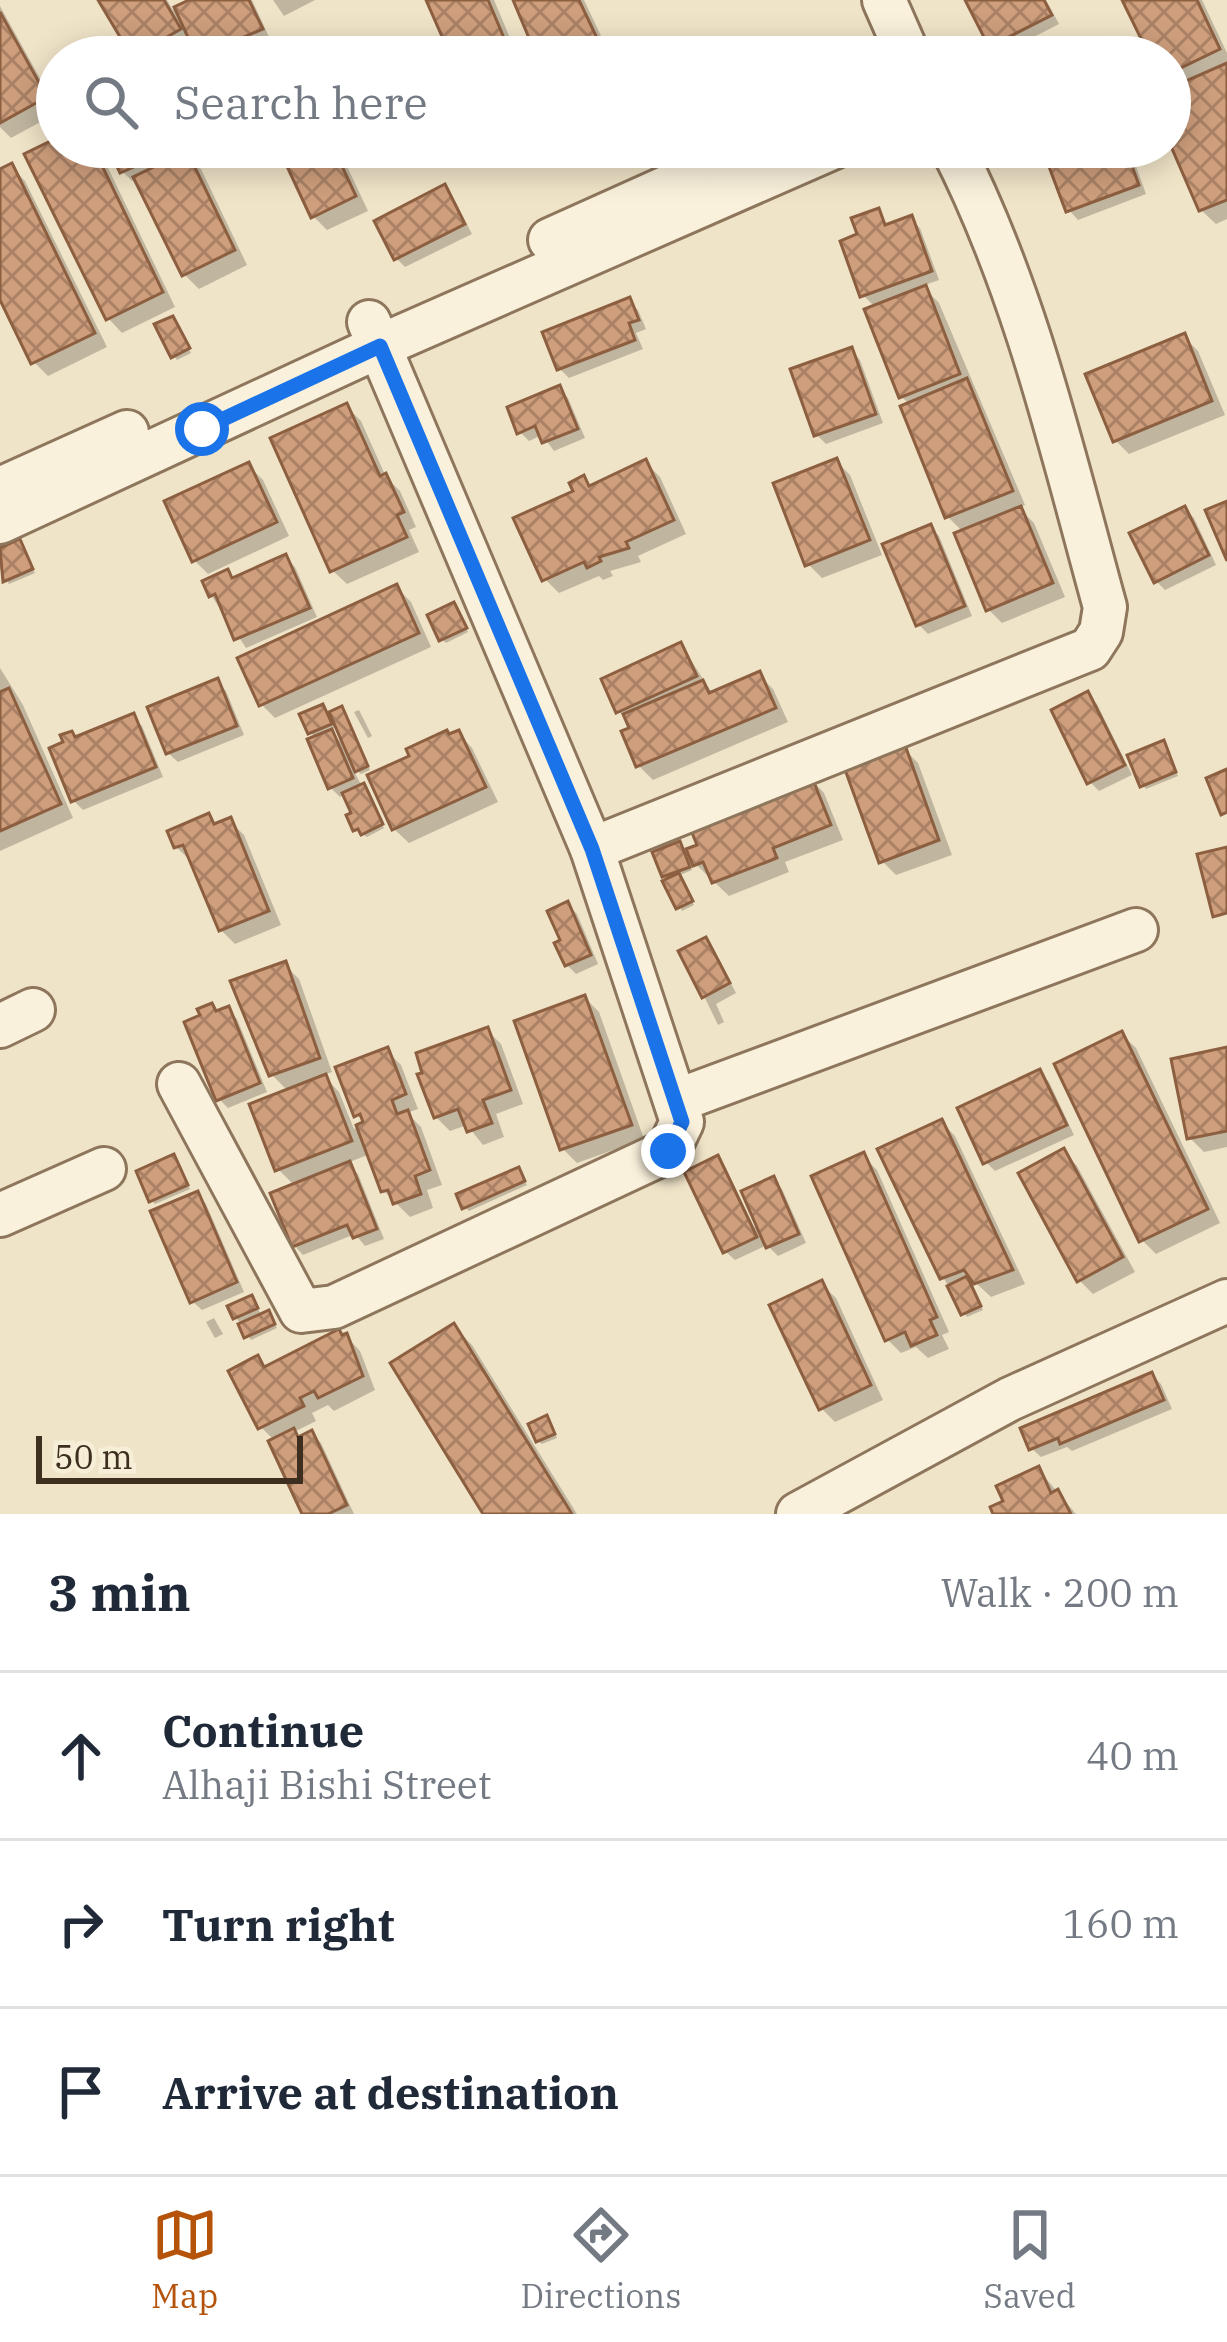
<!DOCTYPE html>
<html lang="en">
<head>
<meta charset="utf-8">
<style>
  :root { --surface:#fff; --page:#f6f6f7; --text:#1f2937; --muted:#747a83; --line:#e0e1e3; --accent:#b45309 }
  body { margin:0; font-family:"IBM Plex Serif",serif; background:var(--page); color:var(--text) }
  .scale { position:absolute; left:36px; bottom:30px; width:267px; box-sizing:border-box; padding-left:12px; border:6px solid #3d2e20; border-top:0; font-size:33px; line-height:42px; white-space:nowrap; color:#3d2e20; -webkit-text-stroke:9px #f7eed8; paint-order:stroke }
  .stop { position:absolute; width:36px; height:36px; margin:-27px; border:9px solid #1a73e8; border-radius:50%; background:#fff }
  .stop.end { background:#1a73e8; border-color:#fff; box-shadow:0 3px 12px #0008 }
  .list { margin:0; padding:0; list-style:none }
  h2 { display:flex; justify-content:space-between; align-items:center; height:156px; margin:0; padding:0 48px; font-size:51px }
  h2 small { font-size:39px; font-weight:400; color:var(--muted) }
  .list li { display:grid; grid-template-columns:78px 1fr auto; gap:36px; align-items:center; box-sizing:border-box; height:168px; padding:0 48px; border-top:3px solid var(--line) }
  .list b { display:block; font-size:45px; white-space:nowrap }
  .list p { margin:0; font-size:39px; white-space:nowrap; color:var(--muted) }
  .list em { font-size:39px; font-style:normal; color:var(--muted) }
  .icon { flex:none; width:66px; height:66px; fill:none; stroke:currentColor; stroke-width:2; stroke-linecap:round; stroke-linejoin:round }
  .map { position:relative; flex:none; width:1227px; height:1514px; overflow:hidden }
  .search { position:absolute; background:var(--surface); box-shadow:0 6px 30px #0003; left:36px; right:36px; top:36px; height:132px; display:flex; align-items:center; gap:30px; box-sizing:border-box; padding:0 42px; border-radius:66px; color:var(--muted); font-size:45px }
  .sheet { height:660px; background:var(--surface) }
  nav { display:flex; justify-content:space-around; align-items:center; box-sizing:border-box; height:168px; border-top:3px solid var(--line); background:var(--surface); font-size:33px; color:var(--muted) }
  nav a { display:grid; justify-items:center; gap:6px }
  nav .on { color:var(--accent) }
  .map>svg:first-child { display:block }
  .shadow { fill:#0003; fill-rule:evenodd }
  .building { fill:url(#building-cross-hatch); stroke:#8d5f41; stroke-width:3 }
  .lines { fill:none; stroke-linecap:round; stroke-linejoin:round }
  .minor-casing { stroke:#8d765c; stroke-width:48 }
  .minor { stroke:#faf1dc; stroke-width:42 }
  .route { stroke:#1a73e8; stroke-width:15 }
</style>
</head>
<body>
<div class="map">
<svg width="1227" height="1514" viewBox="0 0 1227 1514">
  <defs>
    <pattern id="building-cross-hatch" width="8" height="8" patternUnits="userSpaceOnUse" patternTransform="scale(3)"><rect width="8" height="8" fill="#cf9f7d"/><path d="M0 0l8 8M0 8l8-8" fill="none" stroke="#a98266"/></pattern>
  </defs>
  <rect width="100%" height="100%" fill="#f0e4c8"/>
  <!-- shadow -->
  <g class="shadow">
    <path d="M 102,0 L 167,0 L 173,10 L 193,0 L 252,0 L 270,39 L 231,57 L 200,57 L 194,44 L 172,57 L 136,57 Z"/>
    <path d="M 273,0 L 315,0 L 284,16 Z"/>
    <path d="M 430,0 L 494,0 L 518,57 L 454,57 Z"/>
    <path d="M 516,0 L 584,0 L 611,57 L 540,57 Z"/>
    <path d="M 969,0 L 1046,0 L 1059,24 L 1001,54 L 992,45 Z"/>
    <path d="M 1126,0 L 1202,0 L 1227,53 L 1227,219 L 1216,224 L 1201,210 L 1170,136 L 1170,91 L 1175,89 L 1170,84 L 1170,57 L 1153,57 Z"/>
    <path d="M 0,6 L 57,109 L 57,113 L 11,138 L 0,127 Z"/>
    <path d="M 57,142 L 57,147 L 98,147 L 175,307 L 122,333 L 108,318 L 28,155 Z"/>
    <path d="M 111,147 L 173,147 L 179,159 L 186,155 L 201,169 L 247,265 L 199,289 L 185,275 L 137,179 L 132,181 L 123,172 Z"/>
    <path d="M 281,147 L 338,147 L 368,211 L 327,230 L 313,216 Z"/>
    <path d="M 1045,147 L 1129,147 L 1146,194 L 1078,220 L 1069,210 Z"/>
    <path d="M 11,167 L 25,181 L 107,347 L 48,376 L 34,362 L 0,293 L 0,172 Z"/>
    <path d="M 444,188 L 453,197 L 472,234 L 405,267 L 396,258 Z"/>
    <path d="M 878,212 L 889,226 L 911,219 L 920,228 L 939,280 L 922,286 L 939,303 L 1025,505 L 1019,508 L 1034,523 L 1065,597 L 1002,623 L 988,609 L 964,533 L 948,517 L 910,405 L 901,396 L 876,308 L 863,295 L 861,236 Z"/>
    <path d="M 629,301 L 638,310 L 646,329 L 636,333 L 643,349 L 569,378 L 560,369 Z"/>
    <path d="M 176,323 L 191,353 L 177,360 L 174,356 Z"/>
    <path d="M 1184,337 L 1198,351 L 1225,415 L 1129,454 L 1115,440 Z"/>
    <path d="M 851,350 L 860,360 L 883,423 L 826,444 L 816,434 Z"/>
    <path d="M 559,388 L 568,398 L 585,438 L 554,451 L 542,435 L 529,441 L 520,432 Z"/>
    <path d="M 347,407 L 361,421 L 386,477 L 400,491 L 416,527 L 409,530 L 419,552 L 347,584 L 332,570 Z"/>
    <path d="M 836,461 L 850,475 L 882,555 L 822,578 L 808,564 Z"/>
    <path d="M 646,463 L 660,477 L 686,534 L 638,556 L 641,562 L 610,571 L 613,576 L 603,580 L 599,576 L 559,593 L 545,579 L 583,479 L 592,488 Z"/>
    <path d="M 249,466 L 263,480 L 289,536 L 208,574 L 194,560 Z"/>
    <path d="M 1185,509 L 1194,518 L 1216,565 L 1165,590 L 1156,581 Z"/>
    <path d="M 930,527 L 939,536 L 972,616 L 928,634 L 919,625 Z"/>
    <path d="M 19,543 L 35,573 L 9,584 L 0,569 L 0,551 Z"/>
    <path d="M 286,558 L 295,567 L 317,617 L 246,648 L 211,595 L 228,573 L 234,580 Z"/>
    <path d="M 397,588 L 411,602 L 431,647 L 275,718 L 261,704 Z"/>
    <path d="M 457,609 L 468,632 L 446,643 L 442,639 Z"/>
    <path d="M 681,645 L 713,694 L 759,675 L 773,689 L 788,722 L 653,780 L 638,765 L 633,729 L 619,711 Z"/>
    <path d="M 0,668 L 23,705 L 73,818 L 0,851 Z"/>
    <path d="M 217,682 L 226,691 L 244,735 L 178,762 L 168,753 Z"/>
    <path d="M 1088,695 L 1097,704 L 1132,775 L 1099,791 L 1090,782 Z"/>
    <path d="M 342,710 L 370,770 L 361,774 L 349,762 L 384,828 L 367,837 L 356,830 L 355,814 L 345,794 L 340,797 L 331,788 L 317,739 L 311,733 L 328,716 ZM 338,726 L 348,749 L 329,730 Z"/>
    <path d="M 359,710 L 372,736 L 368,738 L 354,712 Z"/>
    <path d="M 133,717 L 142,726 L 163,777 L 83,810 L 74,801 L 77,740 Z"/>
    <path d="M 458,733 L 472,748 L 498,802 L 409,843 L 394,829 L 450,737 Z"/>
    <path d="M 1167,747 L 1178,776 L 1146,789 L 1143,785 Z"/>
    <path d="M 904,749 L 918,763 L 952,855 L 896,875 L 882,861 Z"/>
    <path d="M 810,778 L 824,793 L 843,840 L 785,862 L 789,872 L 729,896 L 685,854 L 692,870 L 678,876 L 694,905 L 682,911 L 665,876 L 679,845 L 685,853 L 701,847 Z"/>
    <path d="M 208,817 L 217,826 L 230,821 L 244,835 L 281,925 L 235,944 L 221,930 L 191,861 L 176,847 Z"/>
    <path d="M 568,905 L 577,914 L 598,964 L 576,974 L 567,965 Z"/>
    <path d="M 705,940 L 714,950 L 736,993 L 716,1004 L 724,1022 L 718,1025 L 704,996 Z"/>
    <path d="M 285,965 L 299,979 L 332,1072 L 323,1075 L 339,1092 L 354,1129 L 366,1124 L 357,1115 L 387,1051 L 401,1065 L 418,1109 L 407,1113 L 421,1127 L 442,1185 L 427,1190 L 433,1208 L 410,1217 L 384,1191 L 370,1154 L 347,1163 L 358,1174 L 384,1239 L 365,1246 L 355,1234 L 303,1255 L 294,1245 L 295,1186 L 278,1169 L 289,1092 L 271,1074 Z"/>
    <path d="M 585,998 L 599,1012 L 644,1139 L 577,1163 L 563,1149 Z"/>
    <path d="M 211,1006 L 219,1013 L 228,1010 L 237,1019 L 267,1092 L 228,1108 L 219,1099 L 204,1017 Z"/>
    <path d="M 487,1030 L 501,1044 L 523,1104 L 496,1114 L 504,1137 L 483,1145 L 467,1125 L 450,1131 L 436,1117 L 426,1075 Z"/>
    <path d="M 1121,1034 L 1136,1048 L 1220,1223 L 1156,1254 L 1142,1240 Z"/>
    <path d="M 1227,1050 L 1227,1147 L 1204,1152 L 1190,1138 Z"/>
    <path d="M 1040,1072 L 1049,1082 L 1074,1135 L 995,1171 L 986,1162 Z"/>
    <path d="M 941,1122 L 955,1136 L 1025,1284 L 991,1297 L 977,1284 L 971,1286 L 983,1310 L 967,1317 L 943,1277 Z"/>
    <path d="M 1063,1152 L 1077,1166 L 1135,1272 L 1093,1294 L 1079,1280 Z"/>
    <path d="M 863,1156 L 877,1170 L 949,1332 L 942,1335 L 949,1349 L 928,1358 L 916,1347 L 901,1353 L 887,1339 Z"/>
    <path d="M 174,1158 L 190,1189 L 155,1204 L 151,1200 Z"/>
    <path d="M 717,1159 L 726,1168 L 754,1227 L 759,1224 L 773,1180 L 782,1189 L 806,1243 L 778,1256 L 767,1245 L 735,1260 L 725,1251 Z"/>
    <path d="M 518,1170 L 527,1185 L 469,1211 L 465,1207 Z"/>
    <path d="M 197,1194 L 206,1204 L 244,1292 L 202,1310 L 192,1301 Z"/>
    <path d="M 821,1284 L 836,1298 L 883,1400 L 835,1422 L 821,1408 Z"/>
    <path d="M 255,1302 L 262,1317 L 272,1318 L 277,1328 L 251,1340 L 236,1317 Z"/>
    <path d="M 214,1318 L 223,1334 L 215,1338 L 206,1322 Z"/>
    <path d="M 454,1327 L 472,1345 L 577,1514 L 486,1514 Z"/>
    <path d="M 346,1336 L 360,1351 L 375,1390 L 334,1411 L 328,1405 L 312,1413 L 316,1421 L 294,1432 L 301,1439 L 312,1434 L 321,1443 L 354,1514 L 306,1514 L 275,1441 L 261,1427 L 258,1359 L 267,1369 Z"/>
    <path d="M 1152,1375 L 1161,1384 L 1172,1409 L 1072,1451 L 1067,1447 L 1041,1457 L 1031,1448 Z"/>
    <path d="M 550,1422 L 557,1438 L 542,1444 L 538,1441 Z"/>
    <path d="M 1038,1469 L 1076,1514 L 997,1514 L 1007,1502 Z"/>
  </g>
  <!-- building -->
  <g class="building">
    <path d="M 98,0 L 164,0 L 181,29 L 132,57 Z"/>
    <path d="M 189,0 L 249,0 L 263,29 L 197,57 L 174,7 Z"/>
    <path d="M 426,0 L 488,0 L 512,57 L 451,57 Z"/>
    <path d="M 513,0 L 579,0 L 606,57 L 537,57 Z"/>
    <path d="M 965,0 L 1044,0 L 1052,15 L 989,47 Z"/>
    <path d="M 1122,0 L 1197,0 L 1220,49 L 1170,73 L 1170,57 L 1150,57 Z"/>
    <path d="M 0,12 L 47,97 L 0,123 Z"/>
    <path d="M 1227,63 L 1227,200 L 1199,211 L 1170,144 L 1170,88 Z"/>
    <path d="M 57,138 L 57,147 L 93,147 L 163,292 L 106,320 L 24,154 Z"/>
    <path d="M 108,147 L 171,147 L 172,150 L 120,173 Z"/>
    <path d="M 278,147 L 333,147 L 356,196 L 311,218 Z"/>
    <path d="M 1125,147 L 1139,185 L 1066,212 L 1042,148 Z"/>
    <path d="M 187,151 L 235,250 L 182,276 L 133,177 Z"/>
    <path d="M 12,163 L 95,333 L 31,364 L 0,300 L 0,169 Z"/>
    <path d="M 445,184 L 465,224 L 394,260 L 374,221 Z"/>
    <path d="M 879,208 L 885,225 L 912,215 L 932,271 L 860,297 L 840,241 L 857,234 L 851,218 Z"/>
    <path d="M 926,285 L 960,374 L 899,398 L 864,309 Z"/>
    <path d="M 630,297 L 639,320 L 629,323 L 635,340 L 557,370 L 542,332 Z"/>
    <path d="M 173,316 L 190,348 L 171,358 L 154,324 Z"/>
    <path d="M 1185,333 L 1212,401 L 1113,442 L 1085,374 Z"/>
    <path d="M 852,347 L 876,414 L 814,436 L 790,369 Z"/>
    <path d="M 967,378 L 1013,491 L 945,518 L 900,406 Z"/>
    <path d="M 560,385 L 578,429 L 542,443 L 535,426 L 517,434 L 507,407 Z"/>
    <path d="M 347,403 L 380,476 L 386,473 L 404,512 L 397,515 L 407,537 L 330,572 L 270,438 Z"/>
    <path d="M 837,458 L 870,540 L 805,566 L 773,483 Z"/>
    <path d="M 646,459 L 674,520 L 626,542 L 629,548 L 599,557 L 601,561 L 587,568 L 584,562 L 542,581 L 513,518 L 573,491 L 569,483 L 584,475 L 589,486 Z"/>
    <path d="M 249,462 L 277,522 L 192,562 L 164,501 Z"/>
    <path d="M 1227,501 L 1227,561 L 1205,510 Z"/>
    <path d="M 1021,506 L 1053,583 L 986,611 L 954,533 Z"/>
    <path d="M 1185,506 L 1209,555 L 1154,583 L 1129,533 Z"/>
    <path d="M 931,524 L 965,606 L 916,626 L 882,544 Z"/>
    <path d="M 20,539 L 33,569 L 3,582 L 0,548 Z"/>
    <path d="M 286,554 L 310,608 L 234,640 L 215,594 L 209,597 L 202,581 L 228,569 L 232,578 Z"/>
    <path d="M 397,584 L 419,633 L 259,706 L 237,658 Z"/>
    <path d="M 454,602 L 467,628 L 439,641 L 427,615 Z"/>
    <path d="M 681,642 L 697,676 L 616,713 L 601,679 Z"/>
    <path d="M 760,671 L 776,708 L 636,767 L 621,731 L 629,728 L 623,714 L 703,680 L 709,693 Z"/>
    <path d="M 218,678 L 237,726 L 166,754 L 147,707 Z"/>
    <path d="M 9,688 L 61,804 L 0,831 L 0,692 Z"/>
    <path d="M 1088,691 L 1125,765 L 1087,784 L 1051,710 Z"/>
    <path d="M 323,704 L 332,724 L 308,734 L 299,714 Z"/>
    <path d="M 342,706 L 368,766 L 355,772 L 329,712 Z"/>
    <path d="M 134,713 L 156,767 L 71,802 L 49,748 L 63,742 L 60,735 L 72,731 L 75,737 Z"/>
    <path d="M 332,729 L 353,778 L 328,789 L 307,739 Z"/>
    <path d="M 447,730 L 449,734 L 459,730 L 486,787 L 392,830 L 367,775 L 409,756 L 406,749 Z"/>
    <path d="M 1164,740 L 1176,772 L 1140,787 L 1127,755 Z"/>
    <path d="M 905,745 L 939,840 L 879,863 L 844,767 Z"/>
    <path d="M 1227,769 L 1227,812 L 1221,815 L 1206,778 Z"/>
    <path d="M 811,775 L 831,825 L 773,848 L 777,858 L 712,883 L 703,862 L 693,866 L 686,849 L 697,845 L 688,823 Z"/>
    <path d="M 364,783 L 383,824 L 361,835 L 358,829 L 353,831 L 346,815 L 351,813 L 342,793 Z"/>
    <path d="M 209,813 L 214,824 L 231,817 L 269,911 L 219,931 L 183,845 L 174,848 L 167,831 Z"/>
    <path d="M 680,841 L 690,867 L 662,877 L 652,852 Z"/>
    <path d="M 1227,847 L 1227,913 L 1213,917 L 1197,854 Z"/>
    <path d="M 679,873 L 693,901 L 676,909 L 662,881 Z"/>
    <path d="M 568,901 L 591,955 L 565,966 L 554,943 L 560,940 L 547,911 Z"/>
    <path d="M 706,937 L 730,983 L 702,998 L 678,951 Z"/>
    <path d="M 286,961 L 320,1058 L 269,1076 L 230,981 Z"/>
    <path d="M 585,995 L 632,1125 L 560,1150 L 514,1021 Z"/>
    <path d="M 212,1003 L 216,1011 L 229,1006 L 260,1083 L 216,1101 L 184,1022 L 200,1015 L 197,1009 Z"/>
    <path d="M 488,1027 L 511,1090 L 483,1100 L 492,1123 L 467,1132 L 458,1109 L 434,1118 L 417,1074 L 422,1073 L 416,1053 Z"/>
    <path d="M 1122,1031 L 1208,1209 L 1139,1242 L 1054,1064 Z"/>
    <path d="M 388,1047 L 406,1094 L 392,1100 L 397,1114 L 408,1110 L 430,1170 L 415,1176 L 421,1194 L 393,1204 L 388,1190 L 381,1192 L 356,1125 L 363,1122 L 360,1114 L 354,1117 L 335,1067 Z"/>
    <path d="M 1227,1047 L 1227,1131 L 1187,1139 L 1171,1059 Z"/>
    <path d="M 1040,1069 L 1067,1125 L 983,1164 L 957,1108 Z"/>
    <path d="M 326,1074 L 352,1141 L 275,1171 L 249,1104 Z"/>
    <path d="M 942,1119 L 1013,1270 L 974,1284 L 964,1270 L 940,1279 L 877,1149 Z"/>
    <path d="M 1064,1148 L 1123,1257 L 1077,1282 L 1018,1173 Z"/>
    <path d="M 864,1152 L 937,1317 L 930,1320 L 937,1335 L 911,1346 L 905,1332 L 885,1341 L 811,1176 Z"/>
    <path d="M 174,1154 L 188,1185 L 149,1202 L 136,1171 Z"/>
    <path d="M 718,1155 L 757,1237 L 723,1253 L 684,1172 Z"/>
    <path d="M 350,1161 L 377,1229 L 353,1238 L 347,1225 L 292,1247 L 270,1193 Z"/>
    <path d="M 519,1167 L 525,1181 L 462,1209 L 456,1194 Z"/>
    <path d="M 774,1176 L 799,1234 L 766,1248 L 741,1191 Z"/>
    <path d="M 198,1191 L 237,1282 L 190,1303 L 150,1211 Z"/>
    <path d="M 967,1276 L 981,1306 L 961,1315 L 947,1286 Z"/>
    <path d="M 822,1280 L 871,1385 L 819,1410 L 769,1305 Z"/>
    <path d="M 252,1295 L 258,1308 L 233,1319 L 227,1306 Z"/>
    <path d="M 269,1310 L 275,1324 L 244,1338 L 238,1324 Z"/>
    <path d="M 454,1323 L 572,1514 L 483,1514 L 390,1363 Z"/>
    <path d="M 339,1329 L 342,1335 L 347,1333 L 363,1376 L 318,1398 L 314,1391 L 300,1398 L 304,1406 L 258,1429 L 228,1371 L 258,1355 L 264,1367 Z"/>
    <path d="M 1152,1372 L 1164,1400 L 1060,1444 L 1058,1438 L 1029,1450 L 1020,1428 Z"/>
    <path d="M 547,1415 L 555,1434 L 536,1442 L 528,1424 Z"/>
    <path d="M 294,1428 L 298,1437 L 312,1430 L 347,1505 L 328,1514 L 302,1514 L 268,1441 Z"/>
    <path d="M 1039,1466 L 1051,1493 L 1058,1489 L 1071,1514 L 993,1514 L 990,1507 L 1003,1501 L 996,1486 Z"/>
  </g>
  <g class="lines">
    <defs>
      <g id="minor">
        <path d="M 884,0 L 909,57"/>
        <path d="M 550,240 L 757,147"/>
        <path d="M 0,489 L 127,432"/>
        <path d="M 0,522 L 380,346 L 834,147"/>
        <path d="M 592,849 L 1090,649 L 1101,632 L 1105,607 C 1062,451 1026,292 952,147"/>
        <path d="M 0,1026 L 33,1010"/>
        <path d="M 179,1084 L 301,1311 L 334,1307 L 668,1151 L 682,1122 L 592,849 L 369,322"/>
        <path d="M 676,1101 L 1136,930"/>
        <path d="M 0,1215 L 104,1169"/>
        <path d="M 798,1514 L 1010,1399 L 1227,1301"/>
      </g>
    </defs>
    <!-- minor casing -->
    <use href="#minor" class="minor-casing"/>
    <!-- minor -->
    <use href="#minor" class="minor"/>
  </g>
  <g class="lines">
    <!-- route -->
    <path class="route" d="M 202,429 L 380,346 L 592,849 L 682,1122 L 668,1151"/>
  </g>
</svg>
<div class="scale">50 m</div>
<div class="stop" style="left:202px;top:429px"></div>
<div class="stop end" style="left:668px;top:1151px"></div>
<div class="search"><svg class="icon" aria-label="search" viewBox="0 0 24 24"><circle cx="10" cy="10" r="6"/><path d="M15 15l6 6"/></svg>Search here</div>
</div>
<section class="sheet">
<h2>3 min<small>Walk · 200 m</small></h2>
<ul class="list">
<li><svg class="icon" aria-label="ahead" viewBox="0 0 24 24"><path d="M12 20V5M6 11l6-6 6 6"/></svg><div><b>Continue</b><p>Alhaji Bishi Street</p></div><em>40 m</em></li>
<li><svg class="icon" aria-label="right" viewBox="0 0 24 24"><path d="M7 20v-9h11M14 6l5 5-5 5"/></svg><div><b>Turn right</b></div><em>160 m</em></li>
<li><svg class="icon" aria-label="arrive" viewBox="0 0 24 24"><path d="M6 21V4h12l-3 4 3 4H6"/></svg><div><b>Arrive at destination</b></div></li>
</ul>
</section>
<nav>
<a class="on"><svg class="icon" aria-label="map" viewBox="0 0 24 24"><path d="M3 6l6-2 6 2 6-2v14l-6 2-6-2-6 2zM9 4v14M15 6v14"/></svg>Map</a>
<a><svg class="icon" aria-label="directions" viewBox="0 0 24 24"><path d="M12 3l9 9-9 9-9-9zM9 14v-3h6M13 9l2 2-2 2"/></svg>Directions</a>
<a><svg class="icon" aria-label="saved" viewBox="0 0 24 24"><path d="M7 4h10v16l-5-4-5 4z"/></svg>Saved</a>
</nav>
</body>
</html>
